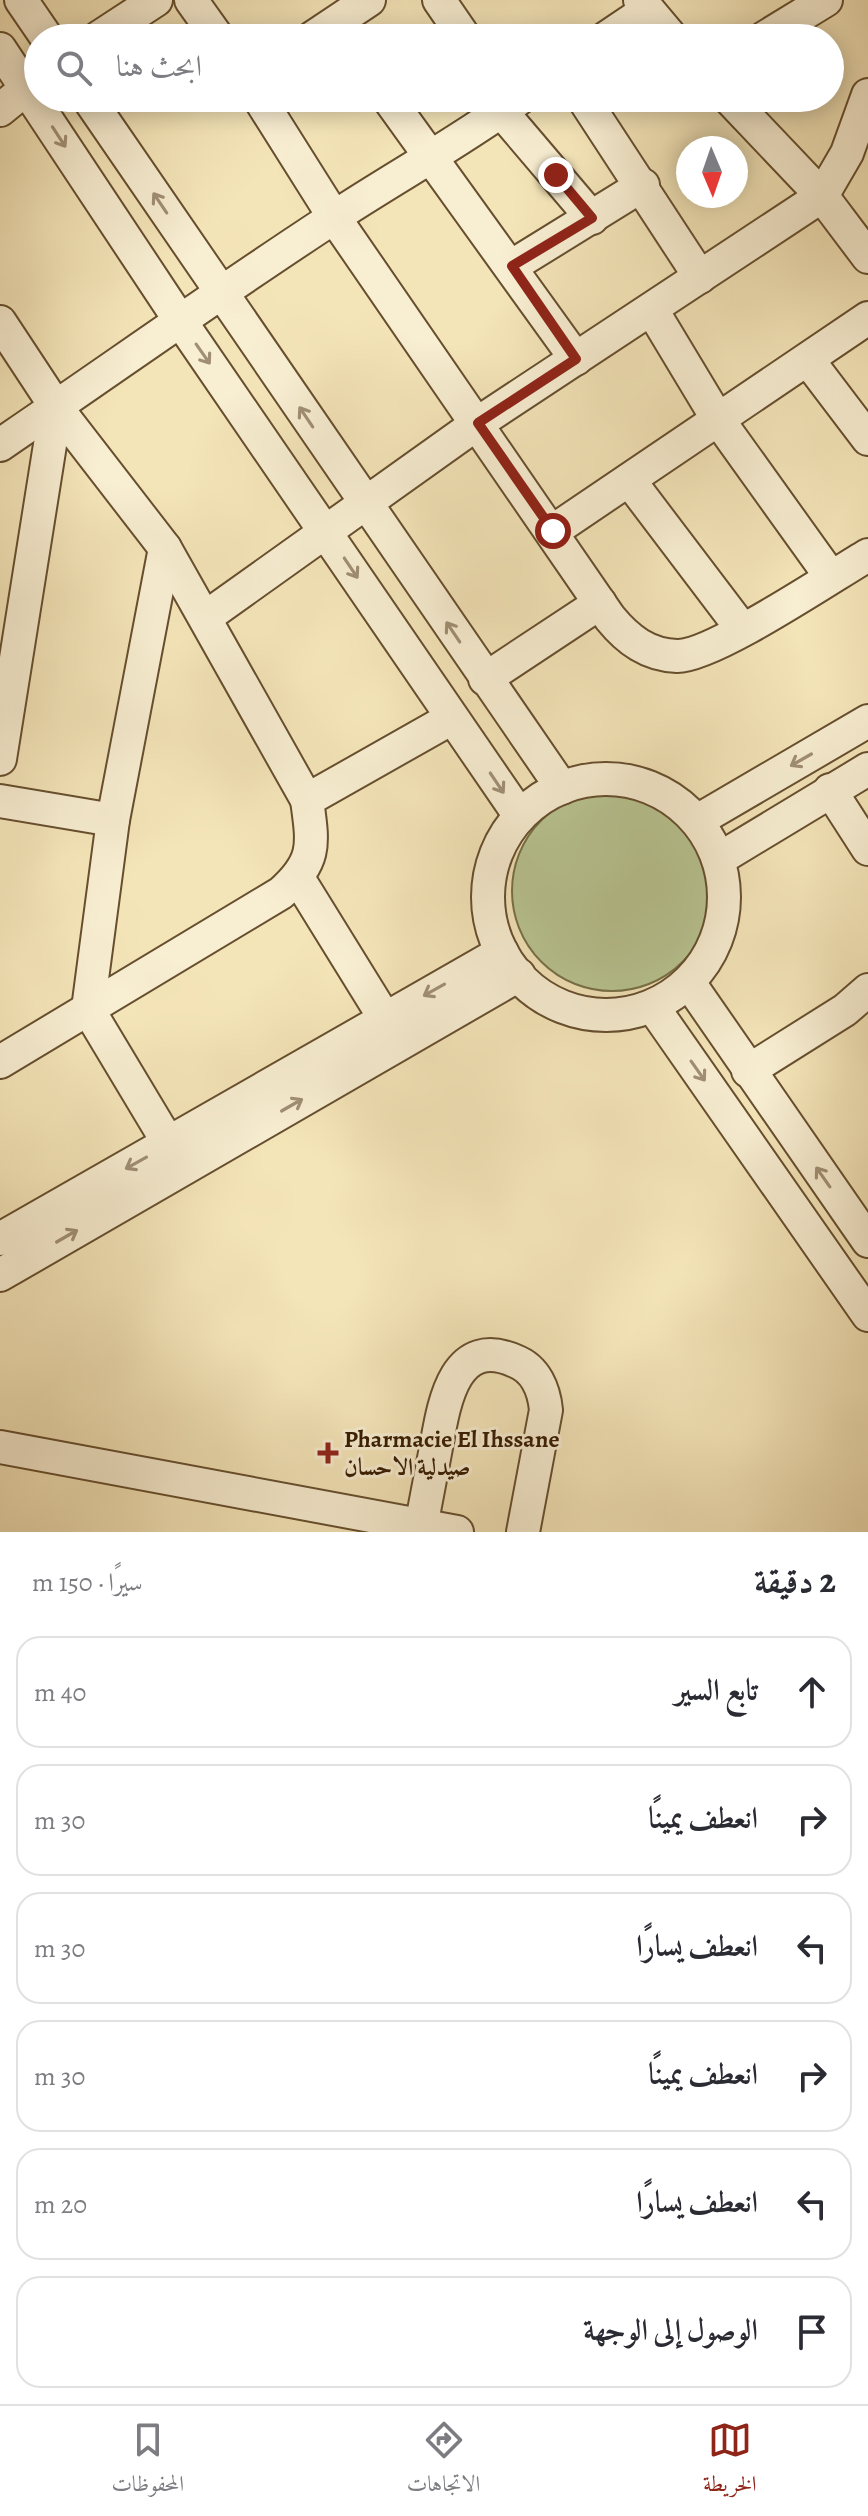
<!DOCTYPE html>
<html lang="ar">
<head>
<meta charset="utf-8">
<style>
  :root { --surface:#fff; --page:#f7f7f7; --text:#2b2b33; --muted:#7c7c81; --line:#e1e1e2; --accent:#8f2418 }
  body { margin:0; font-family:Alegreya,Amiri,serif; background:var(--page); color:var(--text); direction:rtl }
  .compass { position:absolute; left:676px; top:136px; width:72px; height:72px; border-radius:50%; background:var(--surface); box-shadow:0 4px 20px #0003; rotate:178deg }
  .stop { position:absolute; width:24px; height:24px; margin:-18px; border:6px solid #8f2418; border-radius:50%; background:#fff }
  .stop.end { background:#8f2418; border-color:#fff; box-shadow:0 2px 8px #0008 }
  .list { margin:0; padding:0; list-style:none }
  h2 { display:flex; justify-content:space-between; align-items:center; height:104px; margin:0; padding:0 32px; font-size:34px }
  h2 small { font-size:26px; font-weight:400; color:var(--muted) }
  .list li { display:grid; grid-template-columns:52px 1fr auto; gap:24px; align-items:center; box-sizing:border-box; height:112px; margin:0 16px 16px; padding:0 16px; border:2px solid var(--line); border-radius:24px }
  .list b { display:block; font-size:30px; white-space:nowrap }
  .list em { font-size:26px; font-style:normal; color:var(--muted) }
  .icon { flex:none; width:44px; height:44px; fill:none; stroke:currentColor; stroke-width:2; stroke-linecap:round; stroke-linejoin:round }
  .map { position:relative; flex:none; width:868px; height:1532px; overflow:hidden; direction:ltr }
  .search { position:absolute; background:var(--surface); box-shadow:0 4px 20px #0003; left:24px; right:24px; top:24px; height:88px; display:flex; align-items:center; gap:20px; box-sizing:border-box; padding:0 28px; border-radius:44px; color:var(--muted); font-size:30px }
  .sheet { height:872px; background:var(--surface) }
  nav { display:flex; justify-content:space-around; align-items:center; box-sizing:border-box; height:112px; border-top:2px solid var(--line); background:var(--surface); font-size:22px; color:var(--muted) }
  nav a { display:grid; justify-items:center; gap:4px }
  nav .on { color:var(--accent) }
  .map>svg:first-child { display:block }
  .green { fill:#b8c592; stroke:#777049; stroke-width:2 }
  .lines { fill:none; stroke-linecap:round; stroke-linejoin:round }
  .minor-casing { stroke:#664e2e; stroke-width:36 }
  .minor { stroke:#f8eed2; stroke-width:32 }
  .oneway { stroke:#a18f74 }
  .route { stroke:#8f2418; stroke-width:10 }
  .poi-dot { fill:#8f2418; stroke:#f8eed2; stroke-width:3 }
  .labels { text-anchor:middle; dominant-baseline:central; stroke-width:6; stroke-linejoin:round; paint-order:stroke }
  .poi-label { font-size:24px; font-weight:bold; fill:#361b00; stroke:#f8eed2; text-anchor:start }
</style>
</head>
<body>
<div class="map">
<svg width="868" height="1532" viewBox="0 0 868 1532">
  <rect width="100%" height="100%" fill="#f4e5b9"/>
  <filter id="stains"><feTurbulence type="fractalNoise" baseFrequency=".0025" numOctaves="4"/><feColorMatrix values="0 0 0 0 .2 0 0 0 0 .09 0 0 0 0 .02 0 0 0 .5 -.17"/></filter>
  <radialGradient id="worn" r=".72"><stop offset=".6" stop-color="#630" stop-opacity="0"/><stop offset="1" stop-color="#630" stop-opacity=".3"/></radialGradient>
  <!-- green -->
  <circle class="green" cx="612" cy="891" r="100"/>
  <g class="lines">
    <defs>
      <g id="minor">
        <path d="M 21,0 L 47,38"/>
        <path d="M 191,0 L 218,38"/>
        <path d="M 439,0 L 465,38"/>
        <path d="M 640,0 L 672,38"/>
        <path d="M 98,38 L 156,0"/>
        <path d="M 312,38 L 369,0"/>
        <path d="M 606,38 L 646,11"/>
        <path d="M 764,38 L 826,0"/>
        <path d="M 0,49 L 179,319 L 520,816"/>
        <path d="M 88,98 L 562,788"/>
        <path d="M 259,98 L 334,217 L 610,618 C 628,640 648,655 677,656 C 712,657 832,576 868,555"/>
        <path d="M 388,98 L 576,359"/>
        <path d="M 583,98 L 700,277"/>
        <path d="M 729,98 L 822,196 L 868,257"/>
        <path d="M 0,110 L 38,79"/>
        <path d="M 501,111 L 592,218"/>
        <path d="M 512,266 L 643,185"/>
        <path d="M 652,310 L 717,418 L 831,577"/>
        <path d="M 0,322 L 56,407 L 165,548 L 307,800"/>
        <path d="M 808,360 L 868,439"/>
        <path d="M 0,445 C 112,369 222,290 336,216 C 397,176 461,141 520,98"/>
        <path d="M 629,480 L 742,629"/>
        <path d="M 553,531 L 868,318"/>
        <path d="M 165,548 L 113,820 L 88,1009 L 169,1144"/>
        <path d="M 206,617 L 478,423 L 822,196 L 847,153 L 868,95"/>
        <path d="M 485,679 L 600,603"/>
        <path d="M 0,759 L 56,407"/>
        <circle cx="606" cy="897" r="118"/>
        <path d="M 830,790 L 868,849"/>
        <path d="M 0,801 L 113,820"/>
        <path d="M 697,821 L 868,721"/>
        <path d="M 719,859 L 868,769"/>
        <path d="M 298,878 L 384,1017"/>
        <path d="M 690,984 L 868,1241"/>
        <path d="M 653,1007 L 868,1315"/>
        <path d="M 0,1062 L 281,893 C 317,861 313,844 307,800 L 452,718"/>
        <path d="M 748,1071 L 845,1010 L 868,990"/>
        <path d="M 0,1239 L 502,952"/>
        <path d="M 0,1275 L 519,975"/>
        <path d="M 0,1447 L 457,1532"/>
        <path d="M 420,1532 C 425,1506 430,1479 435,1453 C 443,1411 451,1333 515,1361 C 536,1369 544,1390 546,1410 L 523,1532"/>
      </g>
    </defs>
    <!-- minor casing -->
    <use href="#minor" class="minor-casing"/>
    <!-- minor -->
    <use href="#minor" class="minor"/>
  </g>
  <!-- one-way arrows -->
  <defs><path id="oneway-shaft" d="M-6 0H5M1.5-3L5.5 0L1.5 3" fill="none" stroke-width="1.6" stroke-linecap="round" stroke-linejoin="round" transform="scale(2)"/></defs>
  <g class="oneway">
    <use href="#oneway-shaft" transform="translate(59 137) rotate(57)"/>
    <use href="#oneway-shaft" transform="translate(160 203) rotate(-124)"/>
    <use href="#oneway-shaft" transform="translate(203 354) rotate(55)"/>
    <use href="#oneway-shaft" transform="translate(306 417) rotate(-124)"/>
    <use href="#oneway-shaft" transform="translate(351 568) rotate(56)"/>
    <use href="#oneway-shaft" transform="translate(453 632) rotate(-124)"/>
    <use href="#oneway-shaft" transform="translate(801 760) rotate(150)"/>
    <use href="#oneway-shaft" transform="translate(497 783) rotate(56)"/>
    <use href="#oneway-shaft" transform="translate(434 990) rotate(151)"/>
    <use href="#oneway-shaft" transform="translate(698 1071) rotate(55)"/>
    <use href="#oneway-shaft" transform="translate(292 1105) rotate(-30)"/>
    <use href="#oneway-shaft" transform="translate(136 1163) rotate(151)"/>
    <use href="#oneway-shaft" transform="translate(823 1177) rotate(-125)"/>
    <use href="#oneway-shaft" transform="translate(67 1236) rotate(-30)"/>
  </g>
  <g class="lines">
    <!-- route -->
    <path class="route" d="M 553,531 L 478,423 L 576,359 L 512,266 L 592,218 L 556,175"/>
  </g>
  <!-- markers -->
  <path class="poi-dot" d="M324 1441h8v8h8v8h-8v8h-8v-8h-8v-8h8z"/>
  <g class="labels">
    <!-- poi labels -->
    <g class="poi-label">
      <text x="344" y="1439">Pharmacie El Ihssane<tspan x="344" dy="28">صيدلية الاحسان</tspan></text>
    </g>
  </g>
  <rect width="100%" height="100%" filter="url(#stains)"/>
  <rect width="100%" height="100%" fill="url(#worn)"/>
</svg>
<svg class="compass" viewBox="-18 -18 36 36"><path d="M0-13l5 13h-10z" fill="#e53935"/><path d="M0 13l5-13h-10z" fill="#7c7c81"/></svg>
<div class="stop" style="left:553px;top:531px"></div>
<div class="stop end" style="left:556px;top:175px"></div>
<div class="search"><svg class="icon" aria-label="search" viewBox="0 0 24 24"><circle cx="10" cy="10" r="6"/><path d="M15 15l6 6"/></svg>ابحث هنا</div>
</div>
<section class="sheet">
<h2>2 دقيقة<small>سيرًا · 150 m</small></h2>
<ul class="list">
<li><svg class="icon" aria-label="ahead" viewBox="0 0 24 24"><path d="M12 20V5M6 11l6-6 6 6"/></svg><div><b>تابع السير</b></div><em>40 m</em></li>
<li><svg class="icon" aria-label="right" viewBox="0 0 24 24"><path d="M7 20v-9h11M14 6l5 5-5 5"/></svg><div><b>انعطف يمينًا</b></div><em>30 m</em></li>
<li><svg class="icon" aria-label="left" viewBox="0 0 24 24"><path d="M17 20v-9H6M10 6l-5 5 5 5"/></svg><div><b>انعطف يسارًا</b></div><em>30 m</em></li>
<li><svg class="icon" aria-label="right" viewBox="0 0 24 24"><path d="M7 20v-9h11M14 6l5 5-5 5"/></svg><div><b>انعطف يمينًا</b></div><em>30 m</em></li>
<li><svg class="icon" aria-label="left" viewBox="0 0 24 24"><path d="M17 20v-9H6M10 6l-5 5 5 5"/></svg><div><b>انعطف يسارًا</b></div><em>20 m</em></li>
<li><svg class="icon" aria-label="arrive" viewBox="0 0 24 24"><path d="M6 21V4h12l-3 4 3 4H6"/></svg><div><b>الوصول إلى الوجهة</b></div></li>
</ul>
</section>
<nav>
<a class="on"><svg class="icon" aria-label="map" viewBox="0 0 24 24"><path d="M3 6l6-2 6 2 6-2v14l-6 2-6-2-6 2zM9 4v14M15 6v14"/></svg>الخريطة</a>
<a><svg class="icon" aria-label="directions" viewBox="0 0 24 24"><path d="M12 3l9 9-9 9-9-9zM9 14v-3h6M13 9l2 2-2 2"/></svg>الاتجاهات</a>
<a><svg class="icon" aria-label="saved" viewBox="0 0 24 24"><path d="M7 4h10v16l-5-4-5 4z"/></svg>المحفوظات</a>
</nav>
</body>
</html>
